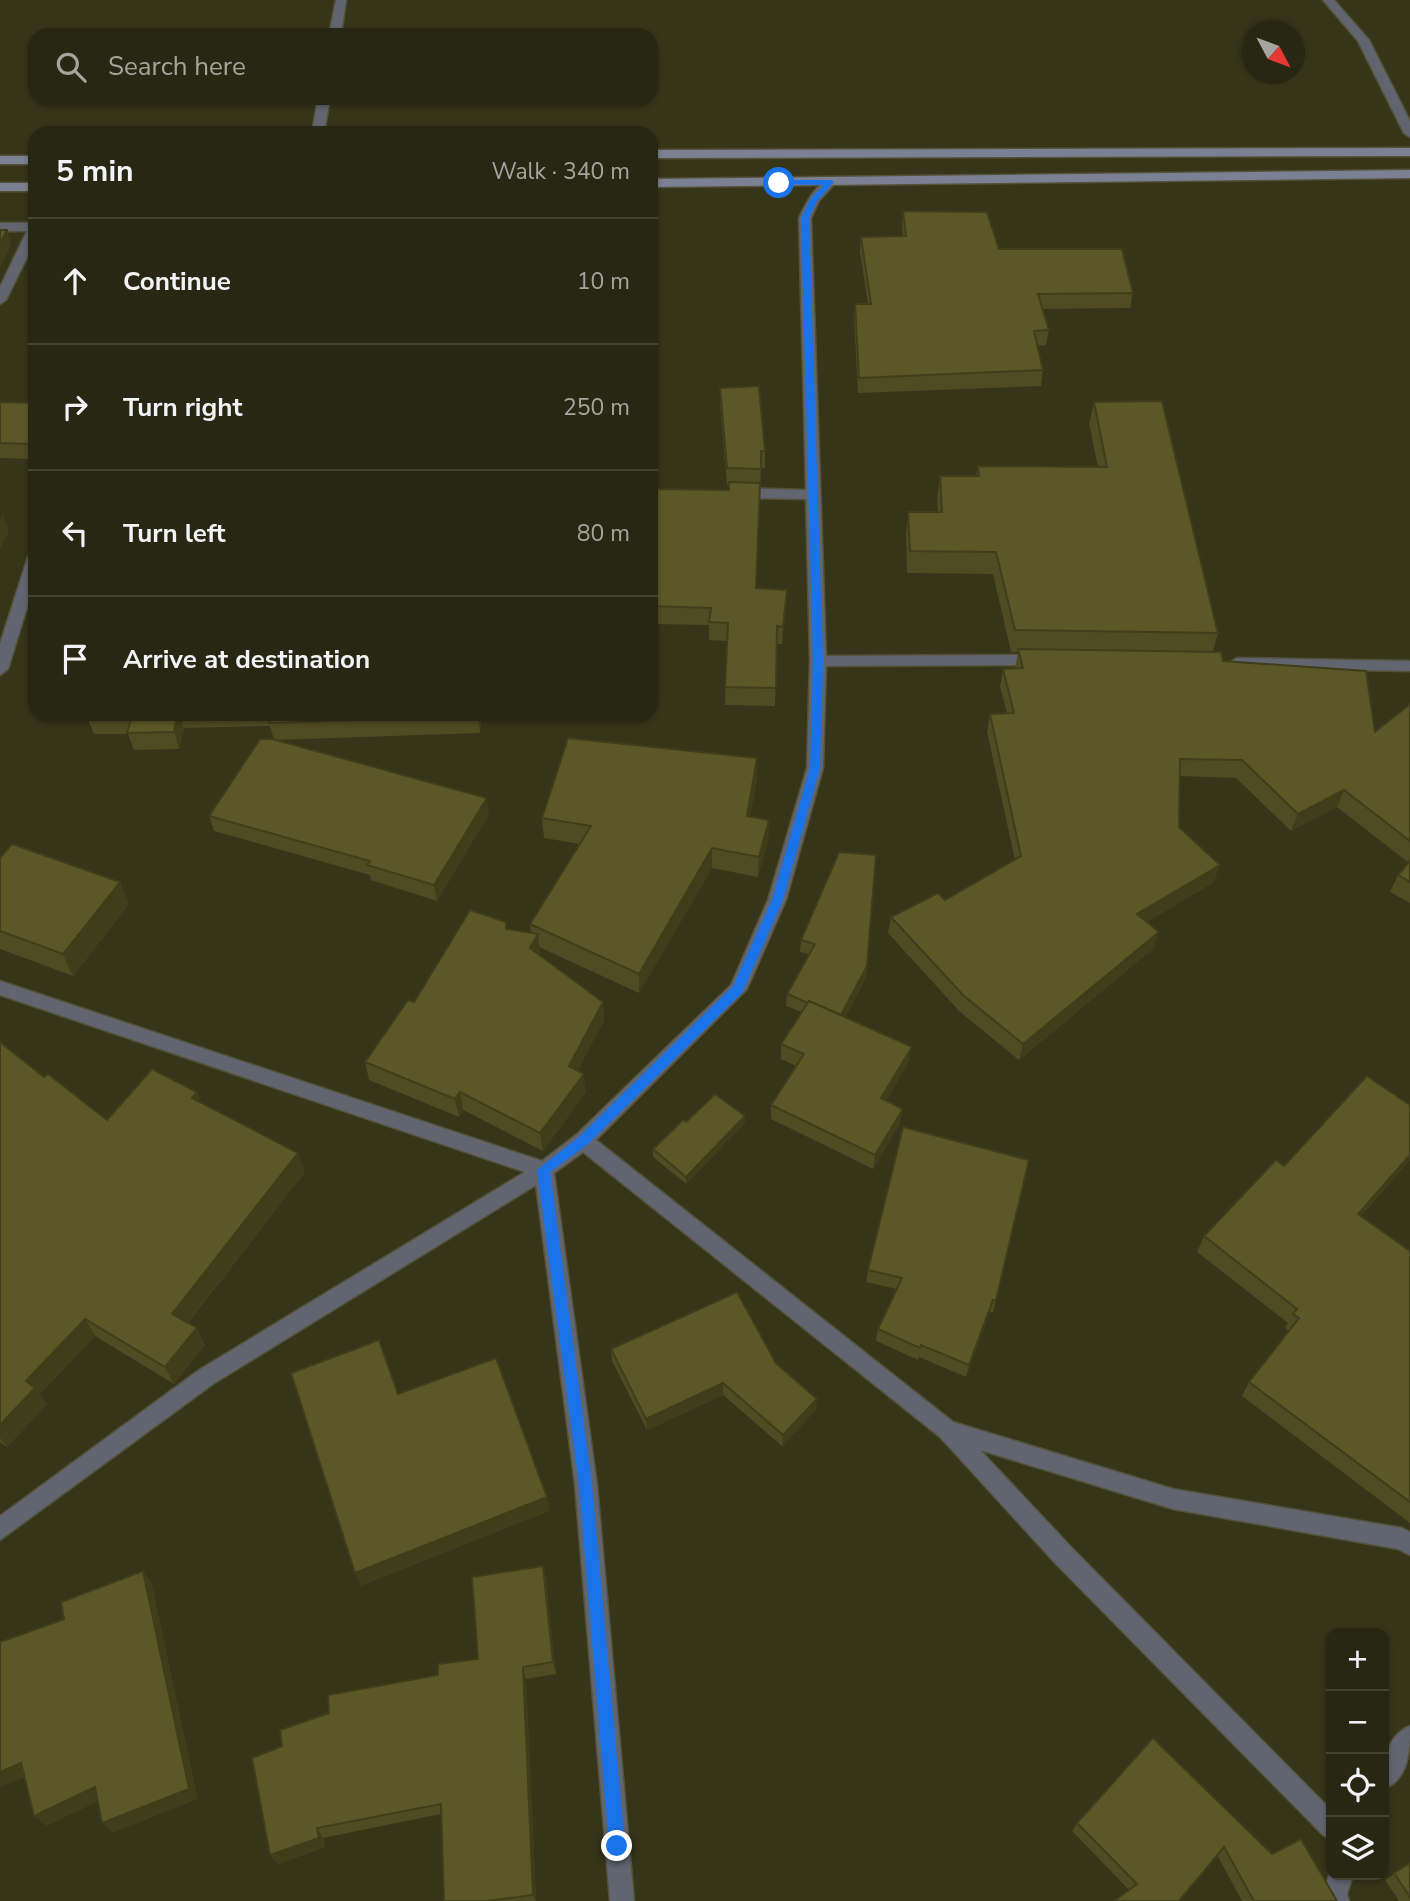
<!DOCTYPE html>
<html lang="en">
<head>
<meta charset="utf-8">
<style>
  :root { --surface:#282713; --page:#302f1c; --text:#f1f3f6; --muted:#a5a5a0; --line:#443 }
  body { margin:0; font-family:"Nunito Sans",sans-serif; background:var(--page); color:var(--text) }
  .controls { position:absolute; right:21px; bottom:21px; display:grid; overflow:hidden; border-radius:14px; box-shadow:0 2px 5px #0004 }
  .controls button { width:63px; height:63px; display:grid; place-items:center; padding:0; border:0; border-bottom:2px solid var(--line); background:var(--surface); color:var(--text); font:35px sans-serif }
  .compass { position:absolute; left:1242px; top:21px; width:63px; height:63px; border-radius:50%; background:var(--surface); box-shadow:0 2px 5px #0004; rotate:131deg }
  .stop { position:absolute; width:21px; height:21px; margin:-16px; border:5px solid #1a73e8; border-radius:50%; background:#fff }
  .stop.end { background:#1a73e8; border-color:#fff; box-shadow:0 2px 7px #0008 }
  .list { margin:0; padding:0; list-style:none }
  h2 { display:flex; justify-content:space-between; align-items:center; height:91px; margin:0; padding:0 28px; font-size:30px }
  h2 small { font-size:23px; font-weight:400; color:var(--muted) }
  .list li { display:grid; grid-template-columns:46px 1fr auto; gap:21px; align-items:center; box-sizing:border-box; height:126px; padding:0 28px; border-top:2px solid var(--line) }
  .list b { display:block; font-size:26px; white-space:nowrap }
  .list em { font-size:23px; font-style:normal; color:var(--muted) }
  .icon { flex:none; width:38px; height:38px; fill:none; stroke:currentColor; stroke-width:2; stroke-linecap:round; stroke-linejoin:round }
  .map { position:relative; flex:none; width:1410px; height:1901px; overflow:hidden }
  .search { position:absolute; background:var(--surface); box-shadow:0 2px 5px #0004; left:28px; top:28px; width:630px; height:77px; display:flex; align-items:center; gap:18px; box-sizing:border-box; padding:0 24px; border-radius:21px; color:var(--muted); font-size:26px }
  .panel { position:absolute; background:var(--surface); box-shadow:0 2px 5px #0004; left:28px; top:126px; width:630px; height:595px; border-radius:21px }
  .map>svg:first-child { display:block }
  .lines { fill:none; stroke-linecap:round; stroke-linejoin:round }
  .lane-casing { stroke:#535138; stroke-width:3 }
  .street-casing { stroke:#535138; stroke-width:3 }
  .secondary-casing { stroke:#535138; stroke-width:3 }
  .lane { fill:#616570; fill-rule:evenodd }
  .street { fill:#616570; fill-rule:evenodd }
  .secondary { fill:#7b8093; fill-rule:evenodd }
  .wall { fill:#4f4b22 }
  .shaded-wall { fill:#403d1b }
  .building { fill:#5c5727; stroke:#403d1b; stroke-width:2 }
  .route { fill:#1a73e8 }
</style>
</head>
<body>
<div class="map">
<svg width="1410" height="1901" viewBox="0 0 1410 1901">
  <rect width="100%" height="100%" fill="#363419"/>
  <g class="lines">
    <defs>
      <g id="lane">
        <path d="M 336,0 L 346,0 L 341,35 L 329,35 Z"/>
        <path d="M 1323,0 L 1334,0 L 1369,40 L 1410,121 L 1410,137 L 1404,133 L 1358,41 Z"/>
        <path d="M 318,98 L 330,98 L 324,133 L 312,133 Z"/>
        <path d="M 0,223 L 35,223 L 35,241 L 6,300 L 0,304 L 0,287 L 27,231 L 0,231 Z"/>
      </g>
      <g id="street">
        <path d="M 830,178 L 836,182 L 819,201 L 811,218 L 826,656 L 1038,655 L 1046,660 L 1038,665 L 826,666 L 823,768 L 786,900 L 747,989 L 596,1140 L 953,1422 L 1173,1489 L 1402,1528 L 1410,1532 L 1410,1555 L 1398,1549 L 1173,1509 L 980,1450 L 1072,1548 L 1331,1810 L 1331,1839 L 1323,1835 L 1056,1564 L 940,1437 L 583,1152 L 554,1173 L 597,1485 L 634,1901 L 610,1901 L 575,1485 L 536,1185 L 213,1384 L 0,1540 L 0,1516 L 199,1370 L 525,1172 L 0,995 L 0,981 L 542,1161 L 576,1135 L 731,985 L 768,900 L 807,768 L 810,661 L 806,499 L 737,498 L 730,493 L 737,488 L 806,490 L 799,218 C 806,203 815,185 830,178 Z"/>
        <path d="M 35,552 L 35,581 L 8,669 L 0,675 L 0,644 L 28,557 Z"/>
        <path d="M 1237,658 L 1410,661 L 1410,671 L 1237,668 L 1229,663 Z"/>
        <path d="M 1410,1726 C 1410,1750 1409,1779 1384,1789 C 1384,1765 1384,1737 1410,1726 Z"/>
        <path d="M 1331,1870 L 1331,1875 L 1353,1875 L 1347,1894 L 1349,1901 L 1325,1901 L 1323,1894 Z"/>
      </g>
      <g id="secondary">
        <path d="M 1410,148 L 1410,156 L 651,158 L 651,150 Z"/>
        <rect x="0" y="156" width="35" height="8"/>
        <path d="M 1410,170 L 1410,178 L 651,187 L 651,179 Z"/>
        <rect x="0" y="183" width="35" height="8"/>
      </g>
    </defs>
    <!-- lane casing -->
    <use href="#lane" class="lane-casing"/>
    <!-- street casing -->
    <use href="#street" class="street-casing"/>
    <!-- secondary casing -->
    <use href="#secondary" class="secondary-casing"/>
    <!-- lane -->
    <use href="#lane" class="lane"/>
    <!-- street -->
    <use href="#street" class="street"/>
    <!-- secondary -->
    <use href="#secondary" class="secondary"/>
  </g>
  <!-- wall -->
  <g class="wall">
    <path d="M 903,211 L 999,249 L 1133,293 L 1130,308 L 1042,309 L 1049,330 L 1046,345 L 1037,346 L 1043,370 L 1041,386 L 858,393 L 854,319 L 855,304 L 868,304 L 860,252 L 861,237 L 903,236 L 902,226 Z"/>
    <path d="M 720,388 L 765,451 L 765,468 L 761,468 L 756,588 L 787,590 L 782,644 L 777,644 L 775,706 L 725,705 L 727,641 L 709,640 L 709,625 L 651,624 L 651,489 L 728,490 L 729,485 L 727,485 L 720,404 Z"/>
    <path d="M 0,402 L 35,403 L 35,459 L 0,458 Z"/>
    <path d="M 1094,402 L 1218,633 L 1213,652 L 1223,661 L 1375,732 L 1410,704 L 1410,903 L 1390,892 L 1398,875 L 1409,863 L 1337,807 L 1291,831 L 1236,778 L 1180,776 L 1179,827 L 1214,882 L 1147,922 L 1154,948 L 1019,1060 L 960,1012 L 888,933 L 891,917 L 945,900 L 1015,860 L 987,732 L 990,714 L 1007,713 L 1000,687 L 1003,669 L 1015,668 L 1018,652 L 1011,652 L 993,574 L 907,573 L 906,534 L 908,512 L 938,512 L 937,498 L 940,476 L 976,476 L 978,466 L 1098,467 L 1089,424 Z"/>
    <path d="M 88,714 L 481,714 L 480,733 L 275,740 L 489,814 L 437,901 L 371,880 L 370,875 L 214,831 L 209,816 L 274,740 L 270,726 L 184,728 L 179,749 L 134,750 L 128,734 L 94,734 L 87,717 Z"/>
    <path d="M 757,779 L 750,816 L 769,820 L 768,840 L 758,877 L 712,868 L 639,993 L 539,947 L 540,953 L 539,955 L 603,1002 L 604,1020 L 578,1070 L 586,1092 L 543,1151 L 463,1110 L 459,1117 L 369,1080 L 365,1062 L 414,1002 L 506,922 L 507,929 L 531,933 L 530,924 L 580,844 L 544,838 L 542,818 Z"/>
    <path d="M 839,852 L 867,966 L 866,978 L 845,1017 L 909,1061 L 886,1101 L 900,1123 L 873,1169 L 771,1119 L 771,1105 L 796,1066 L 781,1059 L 781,1044 L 802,1012 L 786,1006 L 787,994 L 809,954 L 800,952 L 801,940 Z"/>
    <path d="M 0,858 L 120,882 L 129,904 L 73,976 L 0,949 Z"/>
    <path d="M 0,1042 L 44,1077 L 107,1120 L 201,1103 L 305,1172 L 188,1323 L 205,1345 L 174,1384 L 95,1336 L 40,1394 L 47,1404 L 7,1447 L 0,1442 Z"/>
    <path d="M 686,1122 L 745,1123 L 686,1184 L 653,1157 L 653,1149 Z"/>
    <path d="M 1410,1160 L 1361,1216 L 1410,1251 L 1410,1523 L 1242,1396 L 1249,1382 L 1289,1331 L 1285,1328 L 1288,1323 L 1197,1252 L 1204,1236 L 1284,1166 Z"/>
    <path d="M 868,1270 L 996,1300 L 993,1313 L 990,1312 L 966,1377 L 919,1357 L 918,1360 L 876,1341 L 878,1329 L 896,1289 L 866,1282 Z"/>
    <path d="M 611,1349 L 776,1363 L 816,1410 L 782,1446 L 723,1395 L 647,1430 L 612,1361 Z"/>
    <path d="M 543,1566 L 546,1579 L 556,1674 L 526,1679 L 536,1901 L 444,1901 L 441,1814 L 323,1838 L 325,1847 L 278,1864 L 270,1855 L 282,1746 L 438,1675 L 478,1659 Z"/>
    <path d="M 1077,1823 L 1272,1854 L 1337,1901 L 1242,1901 L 1217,1855 L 1129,1890 L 1072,1831 Z"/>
    <path d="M 1410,1863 L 1410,1901 L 1399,1901 L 1385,1880 Z"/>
  </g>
  <!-- shaded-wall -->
  <g class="shaded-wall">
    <path d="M 7,230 L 11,244 L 0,268 L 0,244 Z"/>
    <path d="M 3,515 L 9,531 L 0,550 L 0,520 Z"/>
    <path d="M 787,590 L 786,608 L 782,644 L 783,627 Z"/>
    <path d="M 177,714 L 179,714 L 184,728 L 179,749 L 174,732 Z"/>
    <path d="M 478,714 L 481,714 L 480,733 Z"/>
    <path d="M 757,758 L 757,779 L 747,836 L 747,816 Z"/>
    <path d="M 1344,790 L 1337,807 L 1291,831 L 1298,814 Z"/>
    <path d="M 487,798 L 489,814 L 437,901 L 434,885 Z"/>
    <path d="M 769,820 L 768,840 L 758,877 L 759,857 Z"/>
    <path d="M 712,848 L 712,868 L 639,993 L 639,974 Z"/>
    <path d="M 1220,865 L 1214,882 L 1132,931 L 1137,914 Z"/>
    <path d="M 120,882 L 129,904 L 73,976 L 63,954 Z"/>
    <path d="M 1159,932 L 1154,948 L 1019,1060 L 1023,1044 Z"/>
    <path d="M 538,934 L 540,953 L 532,967 L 530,948 Z"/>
    <path d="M 867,966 L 866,978 L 839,1027 L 841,1015 Z"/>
    <path d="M 603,1002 L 604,1020 L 571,1084 L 569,1066 Z"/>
    <path d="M 912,1047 L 909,1061 L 879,1113 L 881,1098 Z"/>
    <path d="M 584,1074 L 586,1092 L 543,1151 L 540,1133 Z"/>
    <path d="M 197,1092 L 205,1111 L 192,1098 Z"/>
    <path d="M 460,1092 L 463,1110 L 459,1117 L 455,1099 Z"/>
    <path d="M 903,1109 L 900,1123 L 873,1169 L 875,1155 Z"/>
    <path d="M 745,1116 L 745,1123 L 686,1184 L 686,1177 Z"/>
    <path d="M 298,1153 L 305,1172 L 181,1331 L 172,1314 Z"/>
    <path d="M 1410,1155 L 1410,1160 L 1349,1230 L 1358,1214 Z"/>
    <path d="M 993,1300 L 990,1312 L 966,1377 L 969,1365 Z"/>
    <path d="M 85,1319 L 95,1336 L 40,1394 L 47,1404 L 7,1447 L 0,1438 L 0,1425 L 26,1381 Z"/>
    <path d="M 197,1328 L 205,1345 L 174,1384 L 165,1367 Z"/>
    <path d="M 723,1383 L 723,1395 L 647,1430 L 646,1419 Z"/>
    <path d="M 817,1399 L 816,1410 L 782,1446 L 783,1435 Z"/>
    <path d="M 547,1497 L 550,1511 L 361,1586 L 355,1573 Z"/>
    <path d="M 543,1566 L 546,1579 L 556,1674 L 553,1662 Z"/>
    <path d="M 143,1571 L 152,1584 L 198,1799 L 113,1833 L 102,1823 Z"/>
    <path d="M 523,1667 L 526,1679 L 536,1901 L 533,1895 Z"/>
    <path d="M 21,1763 L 33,1774 L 0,1787 L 0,1772 Z"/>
    <path d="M 95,1787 L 106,1798 L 46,1826 L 34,1816 Z"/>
    <path d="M 317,1828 L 323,1838 L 325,1847 L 278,1864 L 270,1855 Z"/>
  </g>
  <!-- building -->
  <g class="building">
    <path d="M 903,211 L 987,212 L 999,249 L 1122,249 L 1133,293 L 1038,294 L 1049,330 L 1034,331 L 1043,370 L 859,378 L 855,304 L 871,304 L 861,237 L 906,236 Z"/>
    <path d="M 0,230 L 7,230 L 0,244 Z"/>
    <path d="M 759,386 L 765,451 L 761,451 L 761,469 L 727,468 L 720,388 Z"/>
    <path d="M 1162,401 L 1218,633 L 1015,630 L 996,552 L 910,551 L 908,512 L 942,512 L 940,476 L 979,476 L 978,466 L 1107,467 L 1094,402 Z"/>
    <path d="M 0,402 L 35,403 L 35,444 L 0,443 Z"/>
    <path d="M 729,482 L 760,483 L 756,588 L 787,590 L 783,627 L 777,626 L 776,688 L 725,687 L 728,623 L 709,622 L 711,608 L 651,606 L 651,489 L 729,490 Z"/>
    <path d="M 1018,649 L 1221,652 L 1223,661 L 1366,671 L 1375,732 L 1410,704 L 1410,841 L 1344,790 L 1298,814 L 1242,760 L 1180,759 L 1179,827 L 1220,865 L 1137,914 L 1159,932 L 1023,1044 L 963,995 L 891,917 L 938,893 L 945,900 L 1021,856 L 990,714 L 1014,713 L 1003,669 L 1023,668 Z"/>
    <path d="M 88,714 L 177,714 L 174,732 L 127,733 L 132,716 L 87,717 Z"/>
    <path d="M 275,714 L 478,714 L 478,716 L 269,723 Z"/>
    <path d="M 568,738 L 757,758 L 747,816 L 769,820 L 759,857 L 712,848 L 639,974 L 530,924 L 591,826 L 542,818 Z"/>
    <path d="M 260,739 L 272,739 L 487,798 L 434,885 L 367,865 L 370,861 L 209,816 Z"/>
    <path d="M 12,844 L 120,882 L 63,954 L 0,931 L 0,858 Z"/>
    <path d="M 839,852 L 876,855 L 867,966 L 841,1015 L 809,1001 L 808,1003 L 787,994 L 815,944 L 801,940 Z"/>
    <path d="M 1410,861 L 1410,882 L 1398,875 Z"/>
    <path d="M 470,910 L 506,922 L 506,929 L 538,934 L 530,948 L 603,1002 L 569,1066 L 584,1074 L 540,1133 L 460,1092 L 455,1099 L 365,1062 L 408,1000 L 414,1002 Z"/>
    <path d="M 809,1001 L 912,1047 L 881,1098 L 903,1109 L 875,1155 L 771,1105 L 804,1054 L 781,1044 Z"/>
    <path d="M 0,1042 L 44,1077 L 48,1074 L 107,1120 L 152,1069 L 197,1092 L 192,1098 L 298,1153 L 172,1314 L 197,1328 L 165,1367 L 85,1319 L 26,1381 L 35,1388 L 0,1425 Z"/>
    <path d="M 1367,1076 L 1410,1105 L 1410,1155 L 1358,1214 L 1410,1251 L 1410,1502 L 1249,1382 L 1299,1318 L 1293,1314 L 1297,1309 L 1204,1236 L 1276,1160 L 1284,1166 Z"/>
    <path d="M 715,1094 L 745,1116 L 686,1177 L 653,1149 L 683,1120 L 686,1122 Z"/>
    <path d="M 903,1127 L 1029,1160 L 996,1300 L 993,1300 L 969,1365 L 921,1345 L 920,1348 L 878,1329 L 902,1278 L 868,1270 Z"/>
    <path d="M 737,1292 L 776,1363 L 817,1399 L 783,1435 L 723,1383 L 646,1419 L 611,1349 Z"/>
    <path d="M 379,1340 L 398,1394 L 496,1358 L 547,1497 L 355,1573 L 291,1373 Z"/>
    <path d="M 543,1566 L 553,1662 L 523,1667 L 533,1895 L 487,1901 L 444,1901 L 441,1804 L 317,1828 L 319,1838 L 270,1855 L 252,1758 L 282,1746 L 280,1730 L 329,1713 L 328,1695 L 438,1675 L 438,1664 L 478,1659 L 472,1577 Z"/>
    <path d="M 143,1571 L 189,1789 L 102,1823 L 95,1787 L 34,1816 L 21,1763 L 0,1772 L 0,1642 L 64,1619 L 61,1602 Z"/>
    <path d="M 1153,1738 L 1272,1854 L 1301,1839 L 1337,1901 L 1254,1901 L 1224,1847 L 1179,1901 L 1114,1901 L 1137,1884 L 1077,1823 Z"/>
    <path d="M 1410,1863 L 1410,1897 L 1394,1873 Z"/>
  </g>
  <!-- route -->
  <path class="route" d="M 779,180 L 831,180 L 834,182 L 817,201 L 809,218 L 823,661 L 820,768 L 783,900 L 742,993 L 588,1144 L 550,1172 L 592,1485 L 625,1846 L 623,1851 L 617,1853 L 612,1851 L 609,1846 L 579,1485 L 537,1170 L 579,1137 L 733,986 L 772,900 L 810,768 L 813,661 L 801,218 L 811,198 L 824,185 L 776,184 Z"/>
</svg>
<div class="controls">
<button>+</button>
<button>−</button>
<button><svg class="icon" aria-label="locate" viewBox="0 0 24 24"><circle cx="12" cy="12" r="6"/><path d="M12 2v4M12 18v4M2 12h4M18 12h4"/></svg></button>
<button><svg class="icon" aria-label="layers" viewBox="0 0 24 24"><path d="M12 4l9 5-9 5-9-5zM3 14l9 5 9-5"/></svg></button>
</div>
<svg class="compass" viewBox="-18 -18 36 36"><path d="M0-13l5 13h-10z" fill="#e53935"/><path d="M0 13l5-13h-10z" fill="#a5a5a0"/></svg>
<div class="stop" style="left:779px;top:183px"></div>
<div class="stop end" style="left:617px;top:1846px"></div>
<div class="search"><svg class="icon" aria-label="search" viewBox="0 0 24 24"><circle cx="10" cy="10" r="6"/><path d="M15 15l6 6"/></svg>Search here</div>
<section class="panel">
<h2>5 min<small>Walk · 340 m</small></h2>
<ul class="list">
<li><svg class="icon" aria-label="ahead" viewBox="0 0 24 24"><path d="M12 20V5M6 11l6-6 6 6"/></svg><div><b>Continue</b></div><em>10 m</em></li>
<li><svg class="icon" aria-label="right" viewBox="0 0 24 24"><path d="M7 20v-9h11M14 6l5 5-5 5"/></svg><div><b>Turn right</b></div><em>250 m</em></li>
<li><svg class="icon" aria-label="left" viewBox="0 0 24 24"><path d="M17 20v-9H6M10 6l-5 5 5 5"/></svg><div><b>Turn left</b></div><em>80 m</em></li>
<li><svg class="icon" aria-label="arrive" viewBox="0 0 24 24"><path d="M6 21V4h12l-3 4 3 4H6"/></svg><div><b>Arrive at destination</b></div></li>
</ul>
</section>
</div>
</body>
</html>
